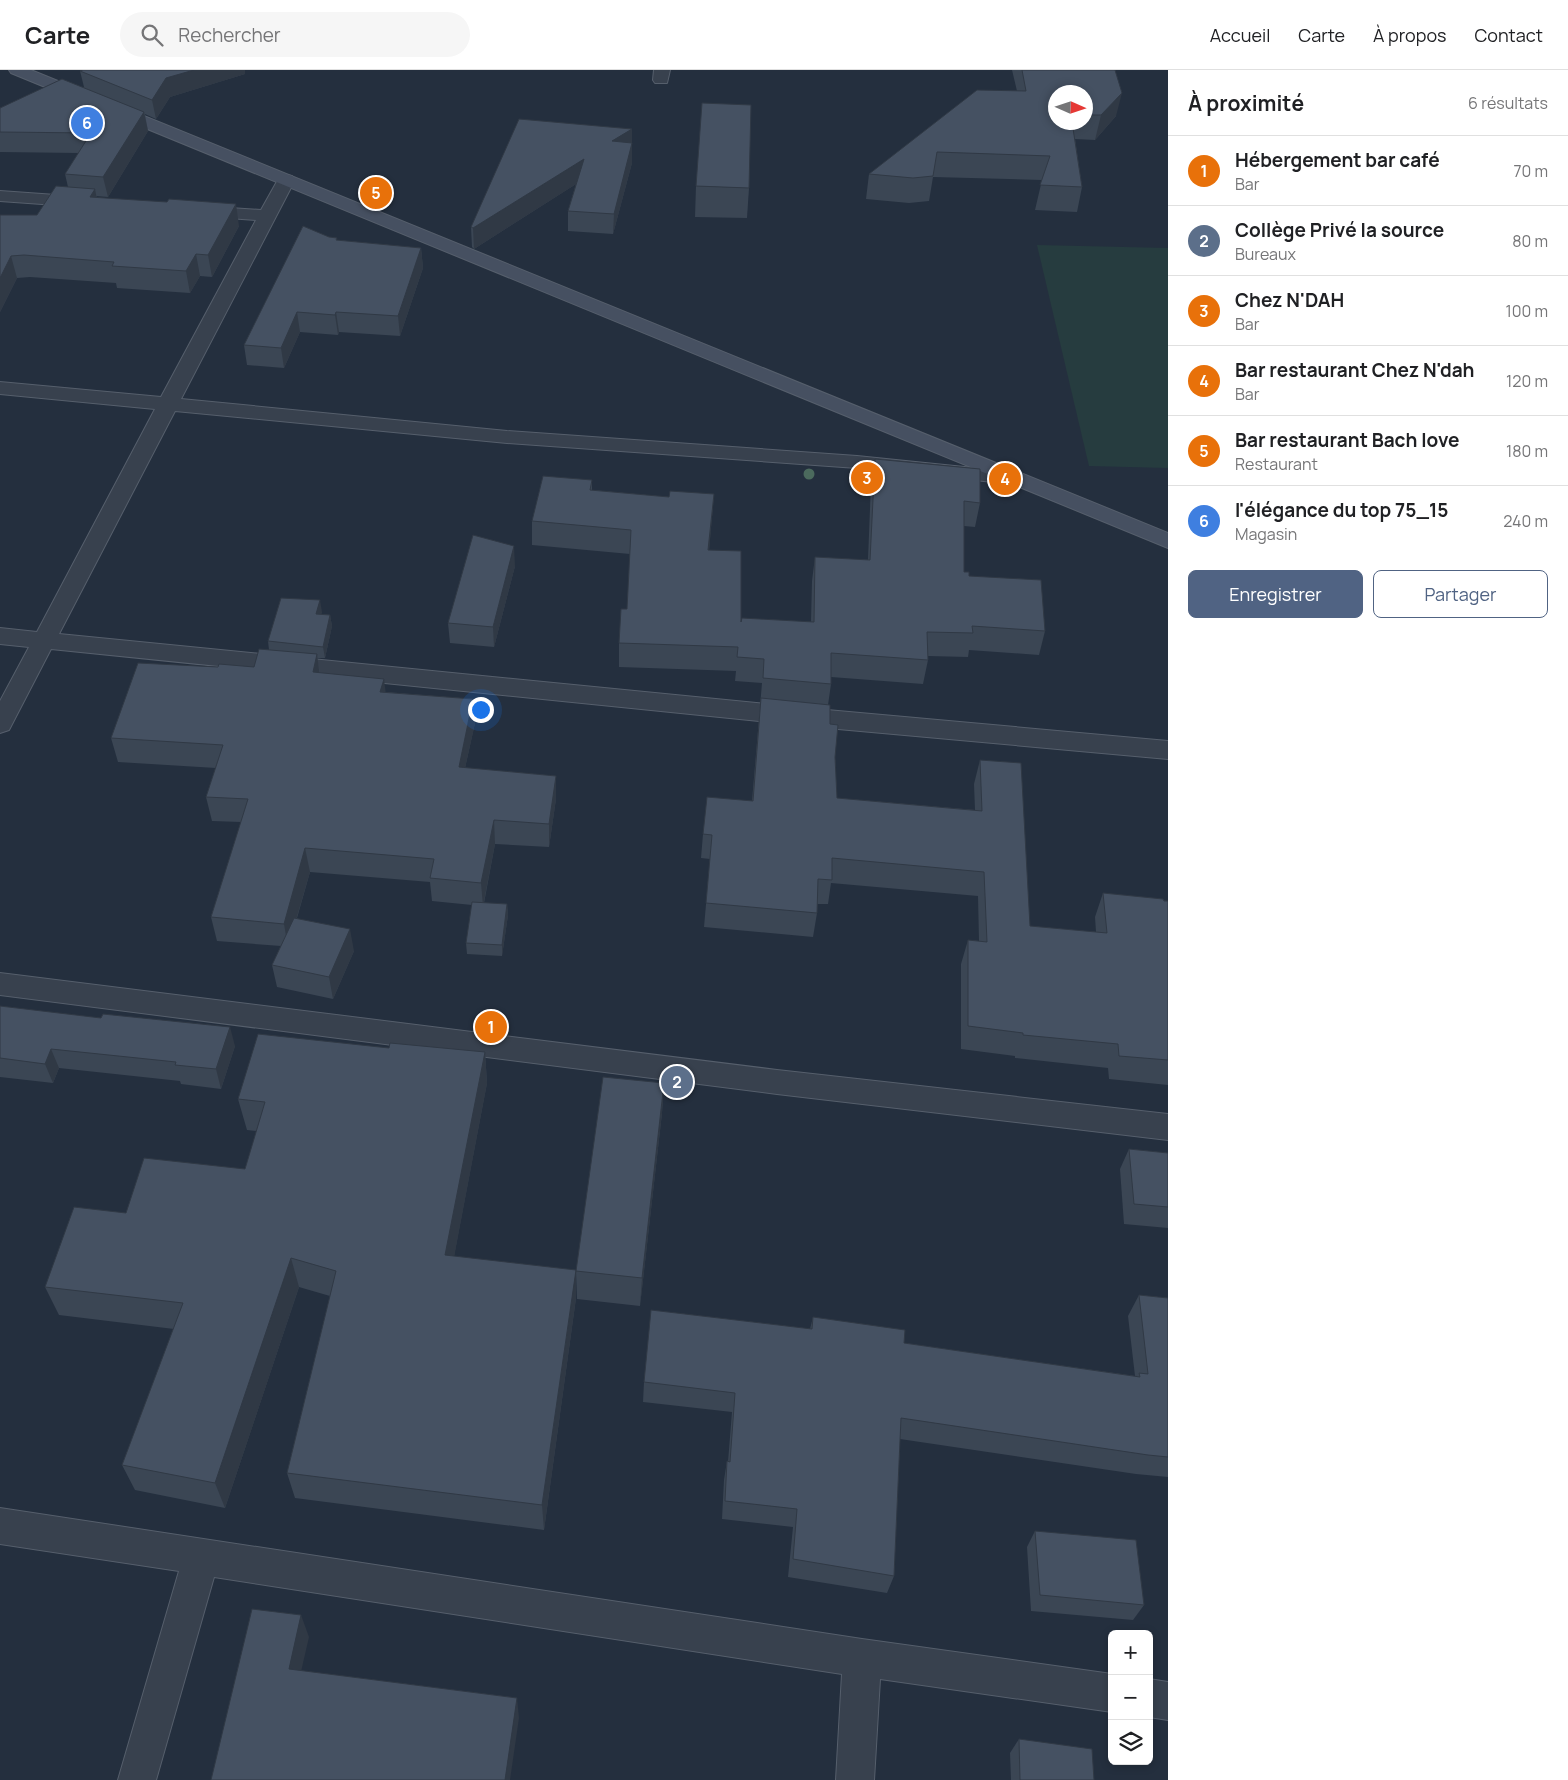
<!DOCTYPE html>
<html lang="fr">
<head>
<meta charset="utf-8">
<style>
  :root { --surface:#fff; --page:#f6f6f6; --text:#202124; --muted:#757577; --line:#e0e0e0; --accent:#506383 }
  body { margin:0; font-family:Manrope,sans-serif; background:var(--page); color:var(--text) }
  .controls { position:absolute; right:15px; bottom:15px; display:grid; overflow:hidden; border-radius:8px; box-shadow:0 2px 8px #0003 }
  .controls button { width:45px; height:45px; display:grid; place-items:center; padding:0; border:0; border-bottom:1px solid var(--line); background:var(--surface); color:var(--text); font:25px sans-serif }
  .compass { position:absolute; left:1048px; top:15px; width:45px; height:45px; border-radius:50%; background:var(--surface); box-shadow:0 2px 8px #0003; rotate:93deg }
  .you { position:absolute; left:480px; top:639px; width:18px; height:18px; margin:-12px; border:4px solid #fff; border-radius:50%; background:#1a73e8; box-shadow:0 0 0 8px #1a73e833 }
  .badge { display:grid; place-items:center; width:32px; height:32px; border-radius:50%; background:var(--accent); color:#fff; font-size:16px; font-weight:700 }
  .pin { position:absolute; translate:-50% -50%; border:2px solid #fff; box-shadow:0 1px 5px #0006 }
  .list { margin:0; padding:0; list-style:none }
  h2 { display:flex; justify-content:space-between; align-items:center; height:65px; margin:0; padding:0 20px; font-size:21px }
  h2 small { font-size:16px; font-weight:400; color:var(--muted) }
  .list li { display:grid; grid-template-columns:32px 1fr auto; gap:15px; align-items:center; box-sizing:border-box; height:70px; padding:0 20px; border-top:1px solid var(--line) }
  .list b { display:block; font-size:19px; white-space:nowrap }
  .list p { margin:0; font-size:16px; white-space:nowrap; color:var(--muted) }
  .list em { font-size:16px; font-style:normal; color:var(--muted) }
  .actions { display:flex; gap:10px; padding:15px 20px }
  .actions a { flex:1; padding:11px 0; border:1px solid var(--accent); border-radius:8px; text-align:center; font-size:18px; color:var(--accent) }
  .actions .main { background:var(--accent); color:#fff }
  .icon { flex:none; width:28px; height:28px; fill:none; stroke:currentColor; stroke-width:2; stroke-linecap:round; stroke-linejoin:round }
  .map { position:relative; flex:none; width:1168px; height:1710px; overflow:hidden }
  header { display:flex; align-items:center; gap:30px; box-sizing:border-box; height:70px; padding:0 25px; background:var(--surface); border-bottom:1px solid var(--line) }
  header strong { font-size:24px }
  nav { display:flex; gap:28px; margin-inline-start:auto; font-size:18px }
  .search { width:350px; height:45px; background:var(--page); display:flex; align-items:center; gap:12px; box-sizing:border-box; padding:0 18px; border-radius:28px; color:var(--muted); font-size:19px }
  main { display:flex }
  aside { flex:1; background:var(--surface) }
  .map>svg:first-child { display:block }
  .green { fill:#263c3f }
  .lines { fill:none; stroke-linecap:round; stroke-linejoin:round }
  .street-casing { stroke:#565f6c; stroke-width:2 }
  .secondary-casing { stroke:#565f6c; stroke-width:2 }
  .street { fill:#38414e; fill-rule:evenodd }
  .secondary { fill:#465061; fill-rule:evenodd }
  .tree { fill:#4b6a5d }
  .wall { fill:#3b4654; fill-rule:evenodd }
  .shaded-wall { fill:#303945 }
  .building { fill:#455162; stroke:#303945 }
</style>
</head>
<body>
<header>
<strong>Carte</strong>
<div class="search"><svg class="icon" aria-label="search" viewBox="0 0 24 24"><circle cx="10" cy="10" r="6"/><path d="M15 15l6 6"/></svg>Rechercher</div>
<nav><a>Accueil</a><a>Carte</a><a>À propos</a><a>Contact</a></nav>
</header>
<main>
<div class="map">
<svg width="1168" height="1710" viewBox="0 0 1168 1710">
  <rect width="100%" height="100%" fill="#242f3e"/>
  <!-- green -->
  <path class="green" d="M 1037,175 L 1168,178 L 1168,398 L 1089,396 Z"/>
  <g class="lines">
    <defs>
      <g id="street">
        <path d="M 654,0 L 670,0 L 667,13 L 655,13 L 653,10 Z"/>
        <path d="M 286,105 L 292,106 L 295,110 L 181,329 L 507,361 L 857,386 L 1013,402 L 1021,403 L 1024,408 L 1021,413 L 1013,414 L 857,398 L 507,373 L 175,341 L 59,564 L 827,640 L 1168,671 L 1168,689 L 827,658 L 51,579 L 9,660 L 0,663 L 0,631 L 29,577 L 0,574 L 0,558 L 37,562 L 155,339 L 0,324 L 0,312 L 161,327 L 256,150 L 200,146 L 194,145 L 191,141 L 194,137 L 200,136 L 261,140 L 280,106 Z"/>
        <path d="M 0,121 L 84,127 L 90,128 L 93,132 L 90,136 L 84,137 L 0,131 Z"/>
        <path d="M 0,903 L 777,1000 L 1168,1044 L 1168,1070 L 777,1024 L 0,925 Z"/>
        <path d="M 0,1438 L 862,1569 L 1112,1604 L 1112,1642 L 880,1609 L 874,1710 L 836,1710 L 842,1604 L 214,1507 L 156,1710 L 118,1710 L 179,1501 L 0,1474 Z"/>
        <path d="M 1149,1609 L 1168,1612 L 1168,1650 L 1149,1647 Z"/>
      </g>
      <path id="secondary" d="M 9,0 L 31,0 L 1168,463 L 1168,478 L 11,3 Z"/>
    </defs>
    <!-- street casing -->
    <use href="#street" class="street-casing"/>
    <!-- secondary casing -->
    <use href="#secondary" class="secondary-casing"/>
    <!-- street -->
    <use href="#street" class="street"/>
    <!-- secondary -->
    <use href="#secondary" class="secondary"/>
  </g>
  <!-- trees -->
  <circle class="tree" cx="809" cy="404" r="5.5"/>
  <!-- wall -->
  <g class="wall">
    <path d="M 83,0 L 245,0 L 245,4 L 170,27 L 156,49 L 145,44 L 148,61 L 108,127 L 96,126 L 97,127 L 239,156 L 212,207 L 200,206 L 190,223 L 117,218 L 116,213 L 30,207 L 17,208 L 0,242 L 0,145 L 37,145 L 68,117 L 65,104 L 79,83 L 0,82 L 0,38 L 84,17 L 80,1 Z"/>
    <path d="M 1012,0 L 1115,0 L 1116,46 L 1095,70 L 1075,69 L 1082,117 L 1077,142 L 1035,140 L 1042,110 L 933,107 L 929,131 L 909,133 L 866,129 L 869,104 L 1017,21 ZM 1086,22 L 1086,52 L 1056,52 Z"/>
    <path d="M 632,59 L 632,93 L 613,164 L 568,161 L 568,141 L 576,114 L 474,179 L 472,177 L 471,157 Z"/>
    <path d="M 696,116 L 749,118 L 747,148 L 695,147 Z"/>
    <path d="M 329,167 L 337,168 L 337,170 L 421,178 L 423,198 L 400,266 L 339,262 L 338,265 L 300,262 L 284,298 L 247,295 L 244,275 Z"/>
    <path d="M 875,389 L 980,433 L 975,457 L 964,456 L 964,502 L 1045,561 L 1039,585 L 969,580 L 968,587 L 928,586 L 928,590 L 923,614 L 831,607 L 831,614 L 828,635 L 835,687 L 837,728 L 975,740 L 974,714 L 980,690 L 1030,856 L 1096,862 L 1095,847 L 1103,823 L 1168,831 L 1168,1015 L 1109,1009 L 1108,998 L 1015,988 L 1015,986 L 961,979 L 961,894 L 968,870 L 979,871 L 978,826 L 831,813 L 828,834 L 817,834 L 817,843 L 813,867 L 704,857 L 710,789 L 701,788 L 703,764 L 752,731 L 762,613 L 735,611 L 736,601 L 619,597 L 619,573 L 627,539 L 630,484 L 532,475 L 532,451 L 592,410 L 592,420 L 669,427 L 714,424 L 709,480 L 741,552 L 811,552 L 812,511 L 815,487 L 868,490 L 871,413 Z"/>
    <path d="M 515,496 L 494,577 L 450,573 L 448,553 Z"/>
    <path d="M 322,542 L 321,544 L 330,545 L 332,556 L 325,588 L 317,588 L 320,603 L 385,622 L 473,629 L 475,653 L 465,698 L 556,706 L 556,729 L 549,777 L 495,774 L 484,833 L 507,834 L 508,845 L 502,886 L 467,884 L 466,873 L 472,835 L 432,831 L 430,812 L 310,802 L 297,848 L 354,881 L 333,929 L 277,917 L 272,895 L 281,876 L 217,871 L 211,847 L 241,752 L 212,751 L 206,727 L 216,698 L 118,692 L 111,668 L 218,597 L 254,597 L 269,580 L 268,571 Z"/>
    <path d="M 0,936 L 235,976 L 221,1019 L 181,1014 L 180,1011 L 59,998 L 53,1013 L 0,1007 Z"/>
    <path d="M 389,978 L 485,982 L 487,1013 L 454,1186 L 576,1228 L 544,1460 L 295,1428 L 287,1403 L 330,1226 L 299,1217 L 225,1438 L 135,1420 L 122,1395 L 174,1259 L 59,1245 L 45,1217 L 126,1143 L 245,1099 L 257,1061 L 247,1060 L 238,1029 Z"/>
    <path d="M 664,1013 L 662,1043 L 640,1236 L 577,1229 L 576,1201 Z"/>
    <path d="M 1129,1079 L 1168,1083 L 1168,1158 L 1124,1154 L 1120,1099 Z"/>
    <path d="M 1139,1225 L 1168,1228 L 1168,1407 L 1136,1404 L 900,1369 L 894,1506 L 887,1523 L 788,1507 L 793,1457 L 722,1449 L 724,1410 L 727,1391 L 728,1392 L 732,1342 L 643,1332 L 644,1312 L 810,1259 L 813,1247 L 904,1273 L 1135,1306 L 1128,1246 Z"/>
    <path d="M 1035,1461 L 1144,1535 L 1133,1550 L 1031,1541 L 1027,1477 Z"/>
    <path d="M 1019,1669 L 1094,1710 L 1011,1710 L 1010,1683 Z"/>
  </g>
  <!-- shaded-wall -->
  <g class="shaded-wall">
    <path d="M 194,0 L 245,0 L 245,4 L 170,27 L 156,49 L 152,30 L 166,8 Z"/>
    <path d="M 1122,23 L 1116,46 L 1095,70 L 1101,45 Z"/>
    <path d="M 144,42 L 148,61 L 108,127 L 103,107 Z"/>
    <path d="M 632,59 L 632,93 L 613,164 L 614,144 L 612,71 Z"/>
    <path d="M 584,89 L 584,109 L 474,179 L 473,158 Z"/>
    <path d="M 95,119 L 99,140 L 90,127 Z"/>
    <path d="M 236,134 L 239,156 L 212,207 L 208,185 Z"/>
    <path d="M 421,178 L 423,198 L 400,266 L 398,246 Z"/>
    <path d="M 196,184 L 200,206 L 190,223 L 186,201 Z"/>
    <path d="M 11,186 L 17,208 L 0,242 L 0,208 Z"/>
    <path d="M 297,242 L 300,262 L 284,298 L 281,278 Z"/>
    <path d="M 336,242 L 339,262 L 338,265 L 335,245 Z"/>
    <path d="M 714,424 L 712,448 L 707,504 L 708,480 Z"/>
    <path d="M 514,476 L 515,496 L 494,577 L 493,557 Z"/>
    <path d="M 320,530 L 322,542 L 318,555 L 316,544 Z"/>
    <path d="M 330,545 L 332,556 L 325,588 L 323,577 Z"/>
    <path d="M 317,584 L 320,608 L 313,602 Z"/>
    <path d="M 384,609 L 387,633 L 380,622 Z"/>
    <path d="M 473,629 L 475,653 L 460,721 L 459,697 Z"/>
    <path d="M 556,706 L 556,729 L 549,777 L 549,754 Z"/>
    <path d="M 494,750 L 495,774 L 483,836 L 481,813 Z"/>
    <path d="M 305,778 L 310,802 L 288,877 L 284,854 Z"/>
    <path d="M 507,834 L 508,845 L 502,886 L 502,875 Z"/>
    <path d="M 350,859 L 354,881 L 333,929 L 329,907 Z"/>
    <path d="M 230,957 L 235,976 L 221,1019 L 216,999 Z"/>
    <path d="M 51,979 L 59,998 L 53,1013 L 45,994 Z"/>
    <path d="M 485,982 L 487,1013 L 449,1214 L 445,1185 Z"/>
    <path d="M 664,1013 L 662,1043 L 640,1236 L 642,1208 Z"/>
    <path d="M 291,1188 L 299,1217 L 225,1438 L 215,1413 Z"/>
    <path d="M 576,1200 L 576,1228 L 544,1460 L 542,1435 Z"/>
    <path d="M 301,1545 L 309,1567 L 297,1619 L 289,1599 Z"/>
    <path d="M 517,1628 L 519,1648 L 510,1710 L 505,1710 Z"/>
  </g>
  <!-- building -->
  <g class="building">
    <path d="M 83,0 L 194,0 L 166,8 L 152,30 L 80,1 Z"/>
    <path d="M 1022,0 L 1115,0 L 1122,23 L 1101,45 L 1086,45 L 1086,22 L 1056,22 L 1056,52 L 1072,52 L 1082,117 L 1040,115 L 1050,86 L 937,82 L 933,106 L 913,108 L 869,104 L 977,20 L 1026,21 Z"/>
    <path d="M 62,9 L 144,42 L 103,107 L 65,104 L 91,63 L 0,62 L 0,38 Z"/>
    <path d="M 702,33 L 751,35 L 749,118 L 696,116 Z"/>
    <path d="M 519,49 L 632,59 L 612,71 L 632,73 L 614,144 L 568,141 L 584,89 L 473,158 L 471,157 Z"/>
    <path d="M 56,116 L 95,119 L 90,127 L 167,132 L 169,129 L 236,134 L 208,185 L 196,184 L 186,201 L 112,196 L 114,192 L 24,185 L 11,186 L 0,208 L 0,145 L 37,145 Z"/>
    <path d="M 303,156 L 329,167 L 337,168 L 336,170 L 421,178 L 398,246 L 336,242 L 335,245 L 297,242 L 281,278 L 244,275 Z"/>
    <path d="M 875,389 L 980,399 L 980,433 L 964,431 L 964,502 L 969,502 L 969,506 L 1041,510 L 1045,561 L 972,556 L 973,563 L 927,562 L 928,590 L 831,583 L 831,614 L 763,608 L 764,589 L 737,587 L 738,577 L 619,573 L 621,539 L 627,539 L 631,460 L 532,451 L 543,406 L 592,410 L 590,420 L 669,427 L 670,421 L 714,424 L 708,480 L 741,481 L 741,552 L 742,548 L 814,552 L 815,487 L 870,490 Z"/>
    <path d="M 473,465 L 514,476 L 493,557 L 448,553 Z"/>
    <path d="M 281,528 L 320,530 L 316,544 L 330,545 L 323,577 L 268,571 Z"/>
    <path d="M 259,579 L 317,584 L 313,602 L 384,609 L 380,622 L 473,629 L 459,697 L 556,706 L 549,754 L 494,750 L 481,813 L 430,808 L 434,789 L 305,778 L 284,854 L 211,847 L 248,729 L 206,727 L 223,675 L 111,668 L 138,593 L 218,597 L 219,594 L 254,597 Z"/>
    <path d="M 761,628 L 830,635 L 830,654 L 838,655 L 835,687 L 837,728 L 982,741 L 980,690 L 1021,693 L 1030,856 L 1107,863 L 1103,823 L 1163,829 L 1164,831 L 1168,831 L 1168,990 L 1119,986 L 1118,974 L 1023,965 L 1023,963 L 968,956 L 968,870 L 987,872 L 984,802 L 832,788 L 832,810 L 818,809 L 817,843 L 706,833 L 712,765 L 703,764 L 707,727 L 753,731 Z"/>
    <path d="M 472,832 L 507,834 L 502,875 L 466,873 Z"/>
    <path d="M 294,848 L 350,859 L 329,907 L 272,895 Z"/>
    <path d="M 0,936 L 101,948 L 103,944 L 230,957 L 216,999 L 175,995 L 176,992 L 51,979 L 45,994 L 0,988 Z"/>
    <path d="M 258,964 L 389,978 L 390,973 L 485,982 L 445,1185 L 576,1200 L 542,1435 L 287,1403 L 336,1201 L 291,1188 L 215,1413 L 122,1395 L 183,1233 L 45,1217 L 74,1137 L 126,1143 L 144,1088 L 245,1099 L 265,1032 L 238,1029 Z"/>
    <path d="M 603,1007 L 664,1013 L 642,1208 L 576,1201 Z"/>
    <path d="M 1129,1079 L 1168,1083 L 1168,1137 L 1134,1134 Z"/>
    <path d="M 1139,1225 L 1168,1228 L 1168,1387 L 1148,1385 L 901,1348 L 894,1506 L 793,1489 L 797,1439 L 725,1431 L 727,1391 L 730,1392 L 735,1323 L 644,1312 L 651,1240 L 812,1259 L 813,1247 L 905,1260 L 904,1273 L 1140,1307 L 1139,1303 L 1148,1304 Z"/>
    <path d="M 1035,1461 L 1136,1470 L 1144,1535 L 1040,1525 Z"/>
    <path d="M 252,1539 L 301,1545 L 289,1599 L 517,1628 L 505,1710 L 211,1710 Z"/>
    <path d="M 1019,1669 L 1092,1679 L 1094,1710 L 1020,1710 Z"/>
  </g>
</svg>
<div class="controls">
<button>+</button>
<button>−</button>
<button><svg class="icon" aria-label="layers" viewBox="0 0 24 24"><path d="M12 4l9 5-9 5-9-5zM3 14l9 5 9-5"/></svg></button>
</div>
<svg class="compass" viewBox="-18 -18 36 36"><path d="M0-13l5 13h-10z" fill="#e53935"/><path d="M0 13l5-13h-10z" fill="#757577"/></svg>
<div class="you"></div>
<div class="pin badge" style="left:491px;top:957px;background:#e8710a">1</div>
<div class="pin badge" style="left:677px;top:1012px;background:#5c6f8a">2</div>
<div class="pin badge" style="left:867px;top:408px;background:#e8710a">3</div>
<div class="pin badge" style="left:1005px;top:409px;background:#e8710a">4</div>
<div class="pin badge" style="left:376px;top:123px;background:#e8710a">5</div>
<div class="pin badge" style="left:87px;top:53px;background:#3f7fe0">6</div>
</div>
<aside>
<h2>À proximité<small>6 résultats</small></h2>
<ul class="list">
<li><span class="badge" style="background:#e8710a">1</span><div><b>Hébergement bar café</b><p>Bar</p></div><em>70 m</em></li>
<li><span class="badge" style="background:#5c6f8a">2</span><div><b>Collège Privé la source</b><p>Bureaux</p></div><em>80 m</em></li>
<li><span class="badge" style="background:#e8710a">3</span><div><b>Chez N'DAH</b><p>Bar</p></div><em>100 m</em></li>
<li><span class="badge" style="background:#e8710a">4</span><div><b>Bar restaurant Chez N'dah</b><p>Bar</p></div><em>120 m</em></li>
<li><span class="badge" style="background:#e8710a">5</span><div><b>Bar restaurant Bach love</b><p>Restaurant</p></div><em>180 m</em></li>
<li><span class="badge" style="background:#3f7fe0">6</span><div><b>l'élégance du top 75_15</b><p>Magasin</p></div><em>240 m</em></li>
</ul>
<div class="actions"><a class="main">Enregistrer</a><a>Partager</a></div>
</aside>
</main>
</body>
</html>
